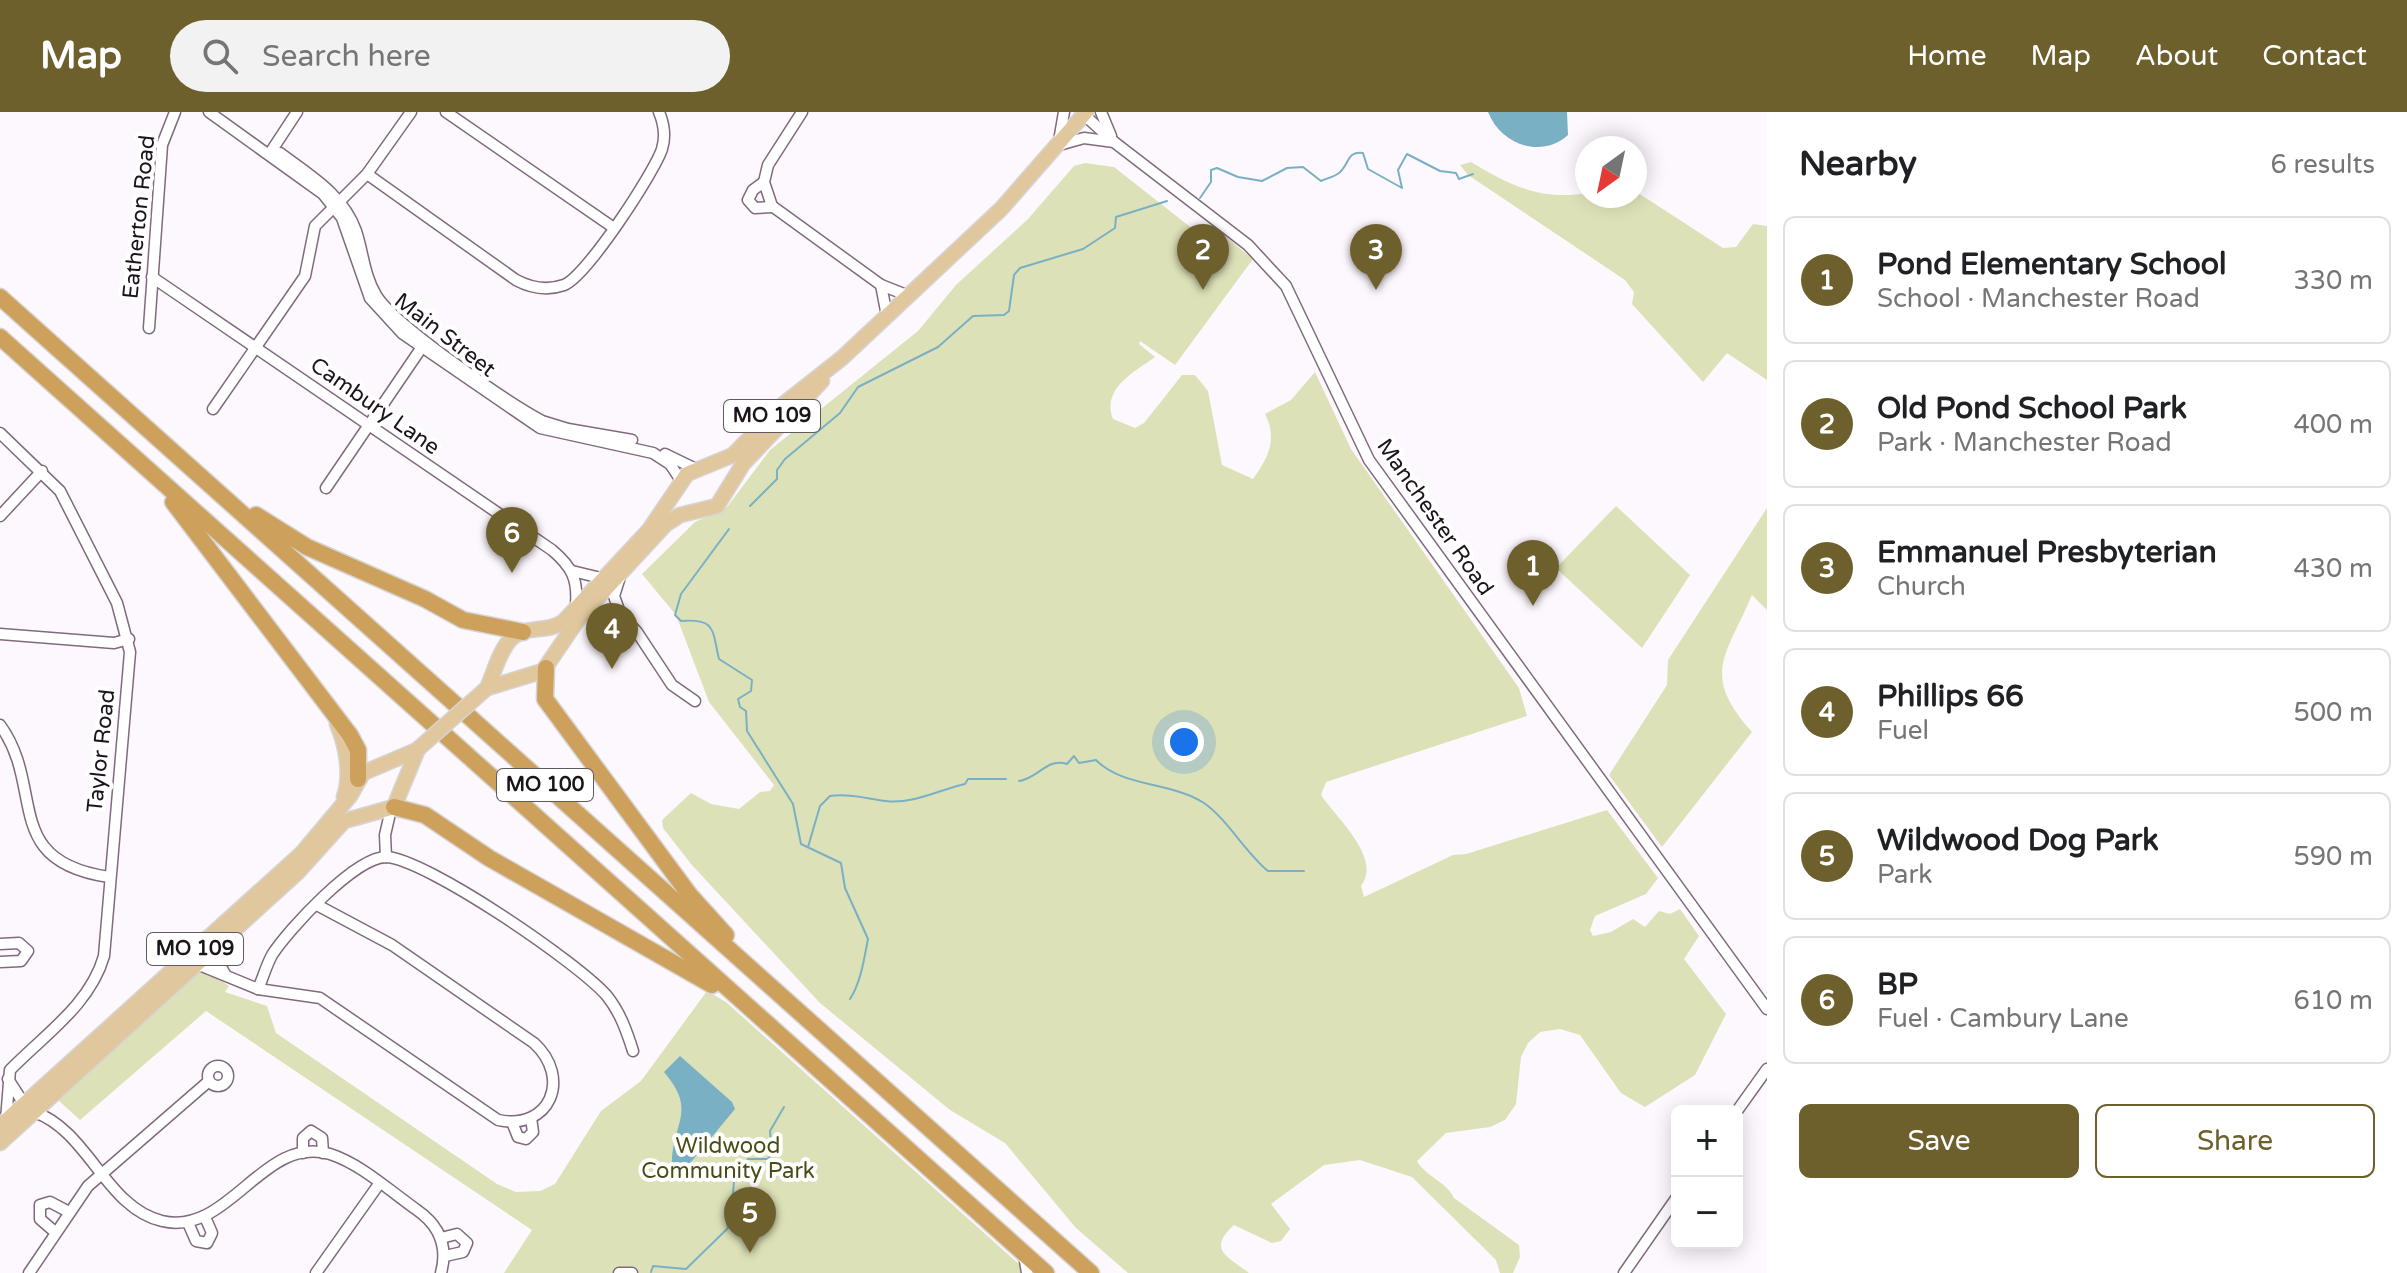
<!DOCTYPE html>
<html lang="en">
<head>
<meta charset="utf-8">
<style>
  :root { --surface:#fff; --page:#f2f2f2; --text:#202124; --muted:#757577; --line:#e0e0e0; --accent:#6d602d }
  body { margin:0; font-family:"Varela Round",sans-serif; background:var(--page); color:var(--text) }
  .controls { position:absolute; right:24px; bottom:24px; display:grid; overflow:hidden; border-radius:12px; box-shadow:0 4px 20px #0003 }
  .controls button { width:72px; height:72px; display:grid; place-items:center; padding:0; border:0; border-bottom:2px solid var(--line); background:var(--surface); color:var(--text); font:40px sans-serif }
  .compass { position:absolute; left:1575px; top:24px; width:72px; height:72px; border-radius:50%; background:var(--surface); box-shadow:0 4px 20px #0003; rotate:213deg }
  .you { position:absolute; left:1184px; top:630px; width:28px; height:28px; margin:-20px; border:6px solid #fff; border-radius:50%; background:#1a73e8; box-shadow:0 0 0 12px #1a73e833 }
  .badge { display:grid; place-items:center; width:52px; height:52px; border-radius:50%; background:var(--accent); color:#fff; font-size:26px; font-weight:700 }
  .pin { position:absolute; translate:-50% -66px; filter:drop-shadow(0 2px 4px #0008) }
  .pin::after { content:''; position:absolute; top:42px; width:28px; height:24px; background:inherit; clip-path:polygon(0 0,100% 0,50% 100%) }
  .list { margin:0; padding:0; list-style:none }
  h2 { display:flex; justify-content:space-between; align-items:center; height:104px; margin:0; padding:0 32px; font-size:34px }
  h2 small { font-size:26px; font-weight:400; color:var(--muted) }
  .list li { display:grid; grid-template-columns:52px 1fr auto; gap:24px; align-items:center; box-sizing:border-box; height:128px; margin:0 16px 16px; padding:0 16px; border:2px solid var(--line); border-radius:12px }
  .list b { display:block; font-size:30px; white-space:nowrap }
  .list p { margin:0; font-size:26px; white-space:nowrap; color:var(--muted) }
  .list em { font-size:26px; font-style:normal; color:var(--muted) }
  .actions { display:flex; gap:16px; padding:24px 32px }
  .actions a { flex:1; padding:18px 0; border:2px solid var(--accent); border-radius:12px; text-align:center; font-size:28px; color:var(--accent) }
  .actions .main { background:var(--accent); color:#fff }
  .icon { flex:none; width:44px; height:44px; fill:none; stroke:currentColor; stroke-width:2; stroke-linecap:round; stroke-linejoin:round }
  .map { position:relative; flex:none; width:1767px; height:1161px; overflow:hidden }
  header { display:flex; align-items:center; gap:48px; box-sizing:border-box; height:112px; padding:0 40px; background:var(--accent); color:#fff }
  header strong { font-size:38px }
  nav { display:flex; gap:44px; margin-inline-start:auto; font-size:28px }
  .search { width:560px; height:72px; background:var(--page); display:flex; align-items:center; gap:20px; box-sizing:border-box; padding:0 28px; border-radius:44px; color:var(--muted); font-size:30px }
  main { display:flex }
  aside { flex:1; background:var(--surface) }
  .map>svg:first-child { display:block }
  .green { fill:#dde1b8 }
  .water { fill:#7ab0c4 }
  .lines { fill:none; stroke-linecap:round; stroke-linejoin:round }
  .stream { stroke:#7ab0c4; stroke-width:2 }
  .minor-casing { stroke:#806a7e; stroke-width:13 }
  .major-casing { stroke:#d6d5d6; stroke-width:17 }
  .highway-casing { stroke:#d6d5d6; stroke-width:19 }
  .minor { stroke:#fff; stroke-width:10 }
  .major { stroke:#e1c79d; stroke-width:14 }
  .highway { stroke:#cda15b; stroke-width:16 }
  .major-bridge-casing { stroke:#d6d5d6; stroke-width:17; stroke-linecap:butt }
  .major-bridge { stroke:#e1c79d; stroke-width:14 }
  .labels { text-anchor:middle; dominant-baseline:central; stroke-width:8; stroke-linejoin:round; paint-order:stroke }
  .shield { fill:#fff; stroke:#605a5f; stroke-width:2 }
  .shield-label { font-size:20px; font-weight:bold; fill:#1c141b }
  .street-label { font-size:22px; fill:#1c141b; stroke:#fff }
  .park-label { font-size:22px; fill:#4a4c16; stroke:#fff }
</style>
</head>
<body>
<header>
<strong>Map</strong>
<div class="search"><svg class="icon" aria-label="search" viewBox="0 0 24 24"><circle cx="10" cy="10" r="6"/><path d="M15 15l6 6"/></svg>Search here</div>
<nav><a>Home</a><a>Map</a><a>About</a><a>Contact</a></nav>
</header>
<main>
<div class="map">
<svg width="1767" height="1161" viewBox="0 0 1767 1161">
  <rect width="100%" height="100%" fill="#fdf8fd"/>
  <!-- green -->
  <g class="green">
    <path d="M 1471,50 C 1509,73 1541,89 1587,81 L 1587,84 L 1635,84 L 1635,79 L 1723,136 L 1736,135 L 1753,112 L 1767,114 L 1767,268 L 1727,241 L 1703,270 L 1632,192 L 1634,180 L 1625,168 L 1468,63 L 1460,53 Z"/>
    <path d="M 1085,51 L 1114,55 L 1208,129 L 1216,117 L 1253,147 L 1175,253 L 1140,229 L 1139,232 L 1155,245 C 1134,260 1101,277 1113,307 L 1135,316 L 1144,311 L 1182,263 L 1195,263 L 1208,279 L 1222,353 L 1253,367 C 1268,346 1278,327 1265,302 L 1291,288 L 1315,260 L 1351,337 L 1519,576 L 1527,604 L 1326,670 L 1321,683 C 1338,708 1382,746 1361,774 L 1364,785 L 1453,743 L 1466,742 L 1607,698 L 1658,766 L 1646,782 L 1595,804 L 1590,818 L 1593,824 L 1611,820 L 1633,807 L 1645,815 L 1659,799 L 1670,802 L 1680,797 L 1699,824 L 1684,847 L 1726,902 L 1695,963 L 1645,995 L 1621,981 L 1580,923 L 1560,917 L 1540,920 L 1528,931 L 1521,945 L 1516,992 L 1505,1008 L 1490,1015 L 1446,1021 L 1417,1049 C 1426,1065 1447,1070 1454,1086 L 1519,1133 L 1520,1145 L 1513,1161 L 1500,1161 L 1496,1148 L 1412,1065 L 1360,1048 L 1324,1053 L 1271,1092 L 1290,1117 L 1281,1129 L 1272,1131 L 1234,1113 C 1207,1138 1227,1144 1249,1161 L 1128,1161 L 1076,1116 L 1005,1031 L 950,998 L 820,891 L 691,752 L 663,716 L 662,708 L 691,681 L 711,692 L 739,697 L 760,680 L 770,679 L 774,673 L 709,590 L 676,503 L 642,462 L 695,410 L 727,395 L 770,338 L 918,219 L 956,173 L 1028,107 L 1074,54 Z"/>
    <path d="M 1616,394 L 1690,463 L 1642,536 L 1556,456 Z"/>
    <path d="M 1767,396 L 1767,498 L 1752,483 C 1725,546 1701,562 1752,620 L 1662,735 L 1609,663 L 1667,573 L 1668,548 Z"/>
    <path d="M 206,859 L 229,874 L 225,880 L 267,894 L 276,921 L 497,1072 L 516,1080 L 540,1079 L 555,1072 L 601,999 L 641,969 L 707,879 L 726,890 L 1029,1161 L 504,1161 L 532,1118 L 206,899 L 80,1008 L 58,988 L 199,860 Z"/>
  </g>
  <!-- water -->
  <g class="water">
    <path d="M 1488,0 L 1567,0 L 1568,23 C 1541,47 1501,33 1488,0 Z"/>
    <path d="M 680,944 L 732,990 L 735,997 L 682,1061 L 675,1059 L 672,1053 C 672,1010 698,1000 664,960 Z"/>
  </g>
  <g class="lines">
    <!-- stream -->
    <g class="stream">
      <path d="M 1200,86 L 1211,70 L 1211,58 L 1217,56 L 1238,65 L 1262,69 L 1287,56 L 1303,55 L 1321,69 C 1327,66 1334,65 1339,61 C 1350,52 1346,39 1363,41 L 1368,57 L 1402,76 L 1398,58 L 1407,42 L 1440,59 L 1456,61 L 1459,67 L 1473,62"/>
      <path d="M 750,394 L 777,367 L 777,358 L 785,347 L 840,301 L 858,275 L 938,235 L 973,204 L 1004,203 L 1009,199 L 1014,163 L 1020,156 L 1083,137 L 1115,116 L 1116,105 L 1167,89"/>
      <path d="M 729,417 L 681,482 L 675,503 L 681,509 C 717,506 712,519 719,547 L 752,568 L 751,579 L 738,587 L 740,595 L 746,599 L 747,619 L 793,692 L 801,732 L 841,751 L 845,776 L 868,827 C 864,847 861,870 850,887"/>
      <path d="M 1019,669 C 1037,667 1048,645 1067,652 L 1074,644 L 1079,651 L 1096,648 C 1122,675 1172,670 1204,691 C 1228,708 1245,740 1268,759 L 1304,759"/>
      <path d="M 808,735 L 820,694 L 830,684 C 848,681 869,687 886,689 C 911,693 942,677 965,672 L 968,667 L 1006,667"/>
      <path d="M 651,1160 L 653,1154 L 686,1157 L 728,1116 L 726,1105 L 732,1095 L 735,1056 L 748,1047 L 767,1047 L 772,1043 L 770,1019 L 784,995"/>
    </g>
    <defs>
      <g id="minor">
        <path d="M 209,0 L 323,82 L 342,106 L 370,186 L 403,222 L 540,316 L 653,341 L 670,352 L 682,370"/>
        <path d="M 446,0 L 614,116"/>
        <path d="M 802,0 L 768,53 L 764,70 L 772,94 L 881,173 L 909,184"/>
        <path d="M 1081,0 L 1114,30 L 1248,133 L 1286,174 L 1369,348 L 1767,897"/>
        <path d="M 1101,0 L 1111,24"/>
        <path d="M 1059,29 L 1064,0"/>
        <path d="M 1059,33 L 1084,26 L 1114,30"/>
        <path d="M 270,41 L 297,0"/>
        <path d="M 280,41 C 309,63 343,82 356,119 C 363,140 364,163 376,183 C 394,213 507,290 542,309 L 568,317 L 632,328"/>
        <path d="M 367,62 L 516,168 C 531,176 547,179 564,173 C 586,165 654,61 662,37 C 666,24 664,12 659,0"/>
        <path d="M 764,70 L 753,78 L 748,88 L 755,96 L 773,95"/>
        <path d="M 152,165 L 552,438 C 572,455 578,467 576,493"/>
        <path d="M 881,173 L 887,204"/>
        <path d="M 149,216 L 162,33 L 175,0"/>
        <path d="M 213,297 L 305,164 L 315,114 L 367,62 L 411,0"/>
        <path d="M 0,321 L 60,379 L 117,491 L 130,540 L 104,844 C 90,893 44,923 10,958 L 6,1008"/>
        <path d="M 665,342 L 696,357"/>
        <path d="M 326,376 L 422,235"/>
        <path d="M 0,404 L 42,359"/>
        <path d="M 572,459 L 601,466"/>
        <path d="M 620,465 L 614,484 L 620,501 L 637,520 L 672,573 L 695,589"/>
        <path d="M 584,501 L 620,501"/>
        <path d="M 0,522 L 114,531 L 129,527"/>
        <path d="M 0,613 C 46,676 0,749 109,765"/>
        <path d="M 386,745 L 385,723 L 391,697"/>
        <path d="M 0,832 L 19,831 L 28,839 L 21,849 L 0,850"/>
        <path d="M 216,835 L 217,848 L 225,862"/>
        <path d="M 197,852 L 258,877 L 320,886 L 498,1008 C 550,1019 572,966 534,931 L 392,833 L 317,793"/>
        <path d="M 258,877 C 263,866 266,854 272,843 C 288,818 355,745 386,745 C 425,746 580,852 607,884 C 620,900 627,920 633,939"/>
        <circle cx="218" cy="964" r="10"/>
        <path d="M 8,967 L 24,992"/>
        <path d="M 1737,999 L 1767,957"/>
        <path d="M 34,1000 C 88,1018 106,1096 162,1109 C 229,1125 263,1022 330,1042 C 361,1052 390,1079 417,1098 C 440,1114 448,1135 441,1161"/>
        <path d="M 512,1010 L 518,1025 L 526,1027 L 533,1020 L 531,1006"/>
        <path d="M 303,1041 L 303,1026 L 311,1019 L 322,1026 L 323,1041"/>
        <path d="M 189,1113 L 196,1129 L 207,1131 L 212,1121 L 205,1105"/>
        <path d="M 55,1120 L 40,1107 L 40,1093 L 50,1090 L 69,1100"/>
        <path d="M 441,1126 L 457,1122 L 467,1131 L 463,1140 L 445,1144"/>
        <path d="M 1024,1143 L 1027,1161"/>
        <path d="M 29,1161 L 88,1074 L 209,969"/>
        <path d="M 316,1161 L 379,1072"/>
        <path d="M 619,1161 L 632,1161"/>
        <path d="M 1624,1161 L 1677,1085"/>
      </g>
      <g id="major">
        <path d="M 487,576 C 494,561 499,540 510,528 C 523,512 548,522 564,509 L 649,418 L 687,362 L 733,343 L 780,295 L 842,246 L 1001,97 L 1086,0"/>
        <path d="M 487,576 L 543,559 L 579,506 L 666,412 L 680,403 L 717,394 L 743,352 L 822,269"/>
        <path d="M 337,612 C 346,633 352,663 344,685"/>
        <path d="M 0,1014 L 302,741 L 350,684 L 363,661 L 417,638"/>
        <path d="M 0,1031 L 297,761 L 344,709 L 394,695 L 418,637"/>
      </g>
      <g id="highway">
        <path d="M 0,185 L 1091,1161"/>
        <path d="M 0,225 L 1046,1161"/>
        <path d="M 173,390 L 350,623 L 358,638 L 358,667"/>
        <path d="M 256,403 L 307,435 L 425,487 L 463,508 L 523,520"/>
        <path d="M 546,556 L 545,587 L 689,782 L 726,823"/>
        <path d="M 394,695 L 425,703 L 489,746 L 712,873"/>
      </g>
    </defs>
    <!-- minor casing -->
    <use href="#minor" class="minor-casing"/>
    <!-- major casing -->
    <use href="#major" class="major-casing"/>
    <!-- highway casing -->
    <use href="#highway" class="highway-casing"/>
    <!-- minor -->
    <use href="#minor" class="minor"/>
    <!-- major -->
    <use href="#major" class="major"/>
    <!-- highway -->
    <use href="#highway" class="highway"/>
    <defs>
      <path id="major-bridge" d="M 418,637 L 487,576"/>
    </defs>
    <!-- major-bridge casing -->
    <use href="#major-bridge" class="major-bridge-casing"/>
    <!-- major-bridge -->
    <use href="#major-bridge" class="major-bridge"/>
  </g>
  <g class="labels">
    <!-- shield labels -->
    <g class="shield">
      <rect x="724" y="288" width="96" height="32" rx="6"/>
      <rect x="497" y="657" width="96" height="32" rx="6"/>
      <rect x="147" y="821" width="96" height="32" rx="6"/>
    </g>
    <g class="shield-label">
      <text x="772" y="304">MO 109</text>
      <text x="545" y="673">MO 100</text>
      <text x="195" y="837">MO 109</text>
    </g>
    <!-- street labels -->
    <g class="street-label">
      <text transform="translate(139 105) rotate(-84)">Eatherton Road</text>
      <text transform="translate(445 223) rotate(38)">Main Street</text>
      <text transform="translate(375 294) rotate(35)">Cambury Lane</text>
      <text transform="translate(1435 405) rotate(55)">Manchester Road</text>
      <text transform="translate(101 639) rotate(-84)">Taylor Road</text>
    </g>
    <!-- park labels -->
    <g class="park-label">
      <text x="728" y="1034">Wildwood<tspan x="728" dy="25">Community Park</tspan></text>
    </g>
  </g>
</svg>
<div class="controls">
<button>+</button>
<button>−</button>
</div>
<svg class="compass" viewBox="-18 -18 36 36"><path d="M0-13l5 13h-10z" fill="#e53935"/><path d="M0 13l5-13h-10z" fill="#757577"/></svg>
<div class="you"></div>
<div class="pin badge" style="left:1533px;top:494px">1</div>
<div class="pin badge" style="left:1203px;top:178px">2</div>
<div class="pin badge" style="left:1376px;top:178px">3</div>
<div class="pin badge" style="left:612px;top:557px">4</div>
<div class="pin badge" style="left:750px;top:1141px">5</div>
<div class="pin badge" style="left:512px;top:461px">6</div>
</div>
<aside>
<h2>Nearby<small>6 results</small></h2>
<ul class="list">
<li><span class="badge">1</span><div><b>Pond Elementary School</b><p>School · Manchester Road</p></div><em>330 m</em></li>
<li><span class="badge">2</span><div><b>Old Pond School Park</b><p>Park · Manchester Road</p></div><em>400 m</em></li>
<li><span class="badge">3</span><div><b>Emmanuel Presbyterian</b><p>Church</p></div><em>430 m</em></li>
<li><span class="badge">4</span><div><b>Phillips 66</b><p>Fuel</p></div><em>500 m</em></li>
<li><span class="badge">5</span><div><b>Wildwood Dog Park</b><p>Park</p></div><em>590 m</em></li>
<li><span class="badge">6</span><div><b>BP</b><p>Fuel · Cambury Lane</p></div><em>610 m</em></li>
</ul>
<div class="actions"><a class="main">Save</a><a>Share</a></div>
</aside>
</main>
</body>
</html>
